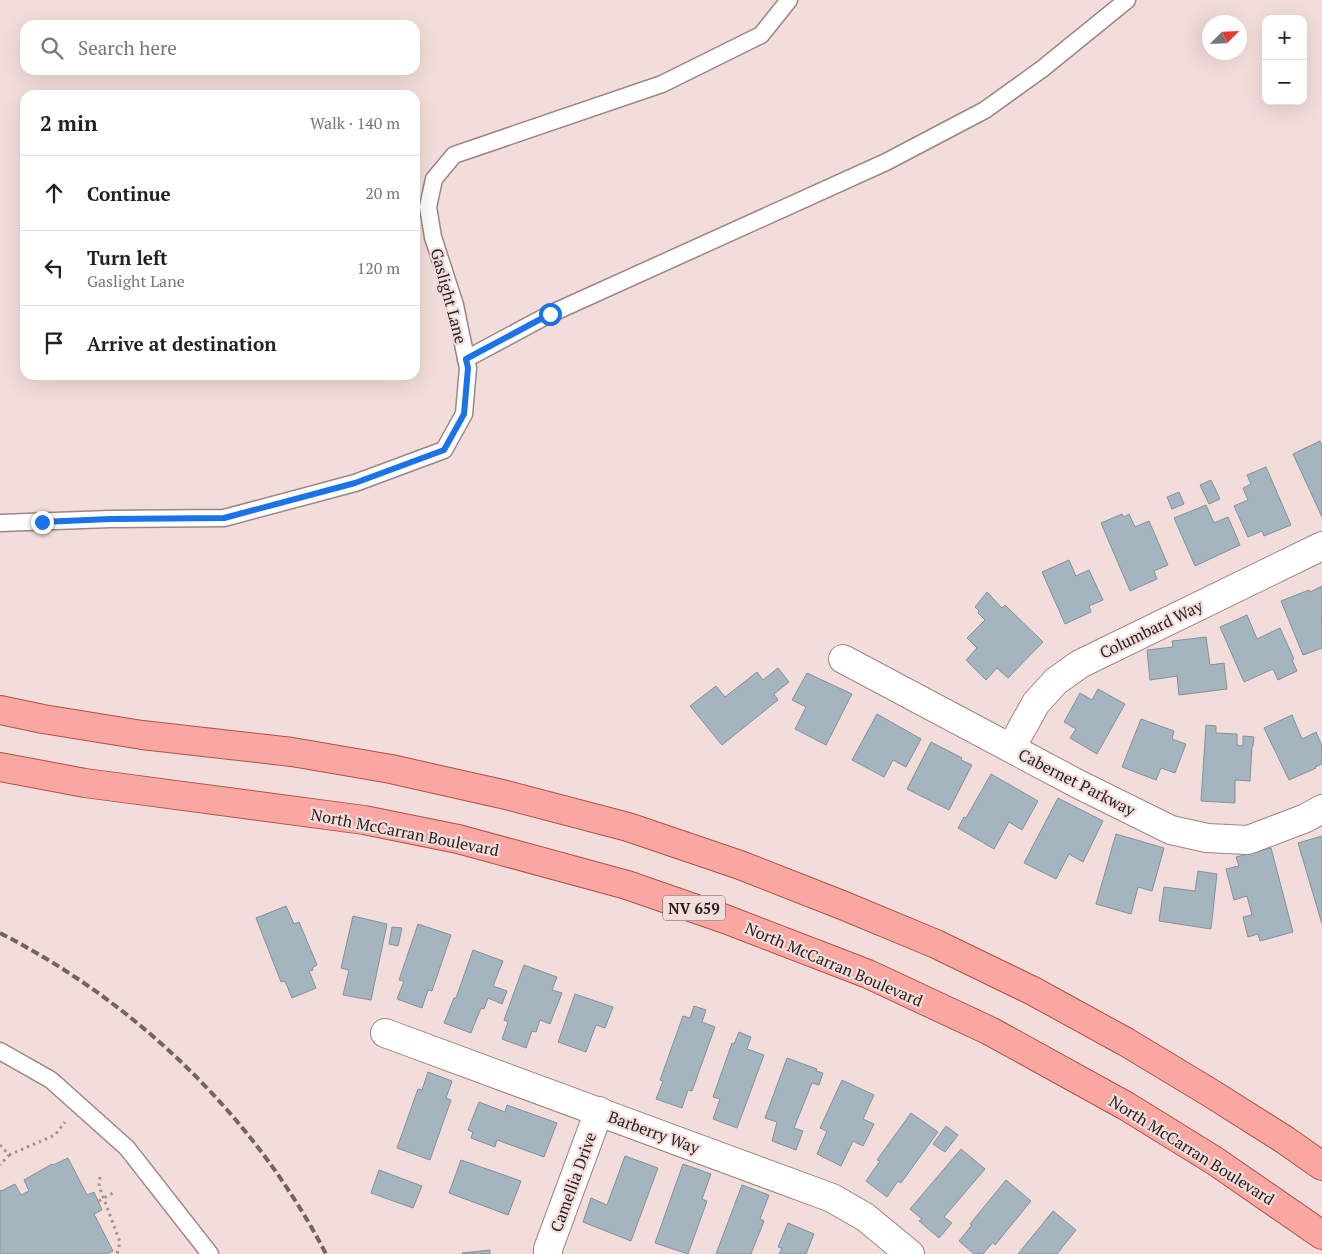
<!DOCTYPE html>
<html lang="en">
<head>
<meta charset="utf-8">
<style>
  :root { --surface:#fff; --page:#f6f6f6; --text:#222; --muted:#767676; --line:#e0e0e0 }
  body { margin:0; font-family:"PT Serif",serif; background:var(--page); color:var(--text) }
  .controls { position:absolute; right:15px; top:15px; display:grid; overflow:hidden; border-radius:10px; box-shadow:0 5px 20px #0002 }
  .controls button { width:45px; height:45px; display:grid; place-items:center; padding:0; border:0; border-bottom:1px solid var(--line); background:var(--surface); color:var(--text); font:25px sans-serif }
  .compass { position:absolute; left:1202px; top:15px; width:45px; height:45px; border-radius:50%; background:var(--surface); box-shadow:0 5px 20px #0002; rotate:66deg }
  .stop { position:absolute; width:15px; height:15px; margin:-11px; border:4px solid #1a73e8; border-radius:50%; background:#fff }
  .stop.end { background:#1a73e8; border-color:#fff; box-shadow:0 1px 5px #0008 }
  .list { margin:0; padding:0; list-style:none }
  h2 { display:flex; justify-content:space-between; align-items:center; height:65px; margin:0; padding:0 20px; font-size:21px }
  h2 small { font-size:16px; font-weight:400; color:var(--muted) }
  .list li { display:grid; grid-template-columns:32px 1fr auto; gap:15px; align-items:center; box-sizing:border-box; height:75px; padding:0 20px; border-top:1px solid var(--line) }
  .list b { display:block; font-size:19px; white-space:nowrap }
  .list p { margin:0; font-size:16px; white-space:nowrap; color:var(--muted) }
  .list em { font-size:16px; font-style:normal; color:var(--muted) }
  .icon { flex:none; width:28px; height:28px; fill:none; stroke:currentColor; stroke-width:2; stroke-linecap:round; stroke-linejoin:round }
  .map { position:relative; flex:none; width:1322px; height:1254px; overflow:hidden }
  .search { position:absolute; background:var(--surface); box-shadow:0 5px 20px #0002; left:20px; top:20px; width:400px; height:55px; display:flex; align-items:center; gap:12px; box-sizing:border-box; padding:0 18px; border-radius:15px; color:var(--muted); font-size:19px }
  .panel { position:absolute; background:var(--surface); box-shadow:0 5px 20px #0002; left:20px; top:90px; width:400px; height:290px; border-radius:15px }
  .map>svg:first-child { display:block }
  .building { fill:#a4b5c0; stroke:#82919d }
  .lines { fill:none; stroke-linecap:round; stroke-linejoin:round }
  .lane-casing { stroke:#9a8684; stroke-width:19 }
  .street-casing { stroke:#9a8684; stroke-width:30 }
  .primary-casing { stroke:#ae504c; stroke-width:30 }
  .path { stroke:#a39390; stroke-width:3; stroke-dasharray:2.5 4; stroke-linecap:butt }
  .lane { stroke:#fff; stroke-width:16 }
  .street { stroke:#fff; stroke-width:28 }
  .primary { stroke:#faa6a1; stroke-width:28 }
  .rail { stroke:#716462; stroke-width:4; stroke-dasharray:8 4; stroke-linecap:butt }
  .route { stroke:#1a73e8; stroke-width:6 }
  .labels { text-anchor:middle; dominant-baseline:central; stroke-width:4.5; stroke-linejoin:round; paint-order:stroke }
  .shield { fill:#f3ddda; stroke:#665958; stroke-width:1 }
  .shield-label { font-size:15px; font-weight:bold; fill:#292120 }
  .street-label { font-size:16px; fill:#292120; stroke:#f3ddda }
</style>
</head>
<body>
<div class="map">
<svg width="1322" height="1254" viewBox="0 0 1322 1254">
  <rect width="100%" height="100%" fill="#f3ddda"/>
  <!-- building -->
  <g class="building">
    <path d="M 1320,441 L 1322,447 L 1322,517 L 1293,454 Z"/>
    <path d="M 1266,467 L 1291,525 L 1264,536 L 1262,531 L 1248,537 L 1234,506 L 1248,500 L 1243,488 L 1251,484 L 1247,475 Z"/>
    <path d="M 1211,480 L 1220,499 L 1209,504 L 1200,485 Z"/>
    <path d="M 1179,492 L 1184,504 L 1172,509 L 1167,497 Z"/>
    <path d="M 1206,505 L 1214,523 L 1228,517 L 1240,545 L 1195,566 L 1174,518 Z"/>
    <path d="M 1122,514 L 1124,517 L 1129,514 L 1135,527 L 1149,521 L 1168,565 L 1154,571 L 1157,579 L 1130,591 L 1101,523 Z"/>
    <path d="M 1069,560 L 1076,576 L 1089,570 L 1103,600 L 1089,606 L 1091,612 L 1065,624 L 1042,572 Z"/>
    <path d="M 1322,586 L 1322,618 L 1321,618 L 1322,621 L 1322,648 L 1303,655 L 1281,601 L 1309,590 L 1310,592 Z"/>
    <path d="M 987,592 L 1002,608 L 1005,605 L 1043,642 L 1008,678 L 997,668 L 986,680 L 966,660 L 977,648 L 967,638 L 985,620 L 978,613 L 979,611 L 975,607 Z"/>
    <path d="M 1247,615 L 1257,639 L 1280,628 L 1294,659 L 1292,660 L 1297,671 L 1278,680 L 1273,669 L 1244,682 L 1220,627 Z"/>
    <path d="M 1206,637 L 1210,665 L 1224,663 L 1227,689 L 1179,695 L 1177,676 L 1150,680 L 1147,650 L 1173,647 L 1172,641 Z"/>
    <path d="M 778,668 L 789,682 L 774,694 L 778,700 L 722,745 L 690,706 L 716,686 L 725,697 L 757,672 L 763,680 Z"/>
    <path d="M 807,673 L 852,694 L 826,745 L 795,729 L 806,707 L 792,700 Z"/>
    <path d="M 1098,689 L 1125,704 L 1097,754 L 1070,738 L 1076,729 L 1064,722 L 1080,693 L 1092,700 Z"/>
    <path d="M 877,714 L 921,739 L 906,767 L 893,760 L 884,777 L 852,760 Z"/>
    <path d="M 1292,715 L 1302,739 L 1316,732 L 1322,746 L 1322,764 L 1315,767 L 1316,768 L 1289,780 L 1264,728 Z"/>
    <path d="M 1141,719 L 1174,731 L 1172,739 L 1186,744 L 1175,773 L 1161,768 L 1156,780 L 1122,767 Z"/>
    <path d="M 1206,725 L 1216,726 L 1216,733 L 1237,734 L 1237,745 L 1243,746 L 1243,736 L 1254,737 L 1253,746 L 1252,746 L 1250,781 L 1235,780 L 1235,803 L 1201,801 Z"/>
    <path d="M 931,742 L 962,758 L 961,760 L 972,765 L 949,810 L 907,789 Z"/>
    <path d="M 991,774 L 1038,801 L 1022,830 L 1009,822 L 994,849 L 958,828 L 964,817 L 966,818 Z"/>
    <path d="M 1058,798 L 1103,821 L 1083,862 L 1069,854 L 1056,879 L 1024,863 Z"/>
    <path d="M 1116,834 L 1164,848 L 1152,891 L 1138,887 L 1131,914 L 1096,904 Z"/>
    <path d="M 1322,836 L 1322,924 L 1298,843 Z"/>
    <path d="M 1271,848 L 1293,932 L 1260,941 L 1258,934 L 1248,937 L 1243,917 L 1252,915 L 1247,896 L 1234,900 L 1226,869 L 1239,866 L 1236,857 Z"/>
    <path d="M 1198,871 L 1217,874 L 1211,929 L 1159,921 L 1164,887 L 1195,891 Z"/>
    <path d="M 286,906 L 294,924 L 299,922 L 317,965 L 312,968 L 313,970 L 309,971 L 316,988 L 292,998 L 285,981 L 281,982 L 256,918 Z"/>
    <path d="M 353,916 L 387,924 L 371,1000 L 343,995 L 349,970 L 341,968 Z"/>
    <path d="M 418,924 L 451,935 L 432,991 L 428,990 L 422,1008 L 397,999 L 404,981 L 399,980 Z"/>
    <path d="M 392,927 L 402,928 L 398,946 L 389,944 Z"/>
    <path d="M 473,950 L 503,961 L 493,986 L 507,991 L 502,1004 L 488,998 L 484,1009 L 481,1008 L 471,1033 L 444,1023 L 454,998 L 456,998 Z"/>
    <path d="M 524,965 L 557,977 L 552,990 L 562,993 L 550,1024 L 540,1020 L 536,1032 L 532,1031 L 526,1048 L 502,1039 L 508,1022 L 504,1020 Z"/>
    <path d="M 575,994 L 613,1007 L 605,1028 L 596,1025 L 586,1052 L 558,1042 Z"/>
    <path d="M 694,1006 L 706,1010 L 702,1022 L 715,1027 L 692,1091 L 688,1090 L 682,1108 L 656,1099 L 663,1081 L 660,1080 L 683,1016 L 690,1018 Z"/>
    <path d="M 739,1032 L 751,1037 L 747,1049 L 764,1055 L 737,1128 L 713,1119 L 720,1099 L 713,1097 L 732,1043 L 734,1044 Z"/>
    <path d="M 787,1058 L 817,1069 L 816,1071 L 823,1073 L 819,1085 L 812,1083 L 794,1128 L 803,1131 L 796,1150 L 772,1141 L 777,1122 L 765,1118 Z"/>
    <path d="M 428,1072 L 452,1081 L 446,1098 L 451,1100 L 430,1160 L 397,1148 L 418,1089 L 422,1090 Z"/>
    <path d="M 842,1080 L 874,1095 L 863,1119 L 874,1124 L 863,1146 L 853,1141 L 841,1166 L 817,1154 L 827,1131 L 820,1128 Z"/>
    <path d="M 479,1102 L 505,1112 L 507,1105 L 557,1123 L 544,1157 L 497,1140 L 495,1147 L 471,1138 L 473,1132 L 468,1130 Z"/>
    <path d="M 911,1113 L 938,1132 L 901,1183 L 898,1181 L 887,1197 L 866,1181 L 880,1161 L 877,1160 Z"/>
    <path d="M 946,1126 L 958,1135 L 945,1152 L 933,1144 Z"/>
    <path d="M 961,1149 L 985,1169 L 944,1217 L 952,1223 L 939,1238 L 919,1221 L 922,1219 L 910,1209 Z"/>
    <path d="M 625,1156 L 658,1168 L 631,1241 L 583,1222 L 591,1198 L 607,1205 Z"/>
    <path d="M 68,1158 L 87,1195 L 94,1192 L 102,1210 L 94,1214 L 113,1251 L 107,1254 L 0,1254 L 0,1190 L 1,1191 L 15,1184 L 21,1195 L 29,1191 L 24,1180 L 52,1164 L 53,1165 Z"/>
    <path d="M 461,1160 L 521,1181 L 508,1215 L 449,1193 Z"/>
    <path d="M 683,1164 L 711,1174 L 702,1199 L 707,1201 L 688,1254 L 655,1243 Z"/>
    <path d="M 379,1170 L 422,1186 L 413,1208 L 371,1193 Z"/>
    <path d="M 1006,1180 L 1031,1201 L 995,1245 L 993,1242 L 983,1254 L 974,1254 L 959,1241 L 972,1225 L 970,1224 Z"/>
    <path d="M 742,1185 L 769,1195 L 760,1219 L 764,1221 L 751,1254 L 716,1254 Z"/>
    <path d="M 1053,1211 L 1076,1230 L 1057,1254 L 1018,1254 Z"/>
    <path d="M 788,1223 L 814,1234 L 806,1254 L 779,1254 L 782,1248 L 778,1247 Z"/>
    <path d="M 490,1250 L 490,1254 L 462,1254 L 462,1253 Z"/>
  </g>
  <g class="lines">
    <defs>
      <g id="lane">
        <path d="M 466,359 L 550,314 L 886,162 L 985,110 L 1042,69 L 1127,0"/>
        <path d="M 0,523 L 110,519 L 224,518 L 355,483 L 444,450 L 464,414 L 468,368 L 455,305 L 433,237 L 428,207 L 434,179 L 454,155 L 662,84 L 761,35 L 789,0"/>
        <path d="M 0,1051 L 51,1080 L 127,1148 L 210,1254"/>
      </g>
      <g id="street">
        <path d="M 843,659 L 1078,784 L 1171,830 L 1207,838 L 1248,840 L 1306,818 L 1322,809"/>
        <path d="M 1011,748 L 1036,703 L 1056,681 L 1080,664 L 1322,546"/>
        <path d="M 385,1033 L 832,1198 L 865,1217 L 910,1254"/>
        <path d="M 548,1254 L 548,1249 L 599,1111"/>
      </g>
      <g id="primary">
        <path d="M 0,710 L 43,719 L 142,735 L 292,752 L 391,769 L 502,794 L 628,827 L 740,865 L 842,905 L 936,944 L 1033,991 L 1126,1042 L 1209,1092 L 1285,1140 L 1322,1166"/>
        <path d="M 0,767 L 85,783 L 364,820 L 458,839 L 627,885 L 725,919 L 868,974 L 990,1031 L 1126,1106 L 1215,1161 L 1322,1235"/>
      </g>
    </defs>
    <!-- lane casing -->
    <use href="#lane" class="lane-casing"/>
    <!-- street casing -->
    <use href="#street" class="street-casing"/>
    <!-- primary casing -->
    <use href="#primary" class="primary-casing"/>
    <!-- path -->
    <g class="path">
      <path d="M 0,1145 L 9,1155 L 0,1165"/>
      <path d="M 9,1155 L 55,1135 L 65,1122"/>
      <path d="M 100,1177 L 99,1186 L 120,1242 L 117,1254"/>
      <path d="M 99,1201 L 113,1193"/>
    </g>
    <!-- lane -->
    <use href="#lane" class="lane"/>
    <!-- street -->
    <use href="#street" class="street"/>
    <!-- primary -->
    <use href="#primary" class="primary"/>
    <!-- rail -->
    <path class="rail" d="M 0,933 C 137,1003 255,1117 326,1254"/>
  </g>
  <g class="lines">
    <!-- route -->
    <path class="route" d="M 42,522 L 110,519 L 224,518 L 355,483 L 444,450 L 464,414 L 468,368 L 466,359 L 550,314"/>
  </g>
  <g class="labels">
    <!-- shield labels -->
    <rect class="shield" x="663" y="895.5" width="62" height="25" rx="4"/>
    <g class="shield-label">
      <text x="694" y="908">NV 659</text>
    </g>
    <!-- street labels -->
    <g class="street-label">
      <text transform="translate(449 296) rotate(75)">Gaslight Lane</text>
      <text transform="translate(1151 629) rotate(-26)">Columbard Way</text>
      <text transform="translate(1077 782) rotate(27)">Cabernet Parkway</text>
      <text transform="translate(405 832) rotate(11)">North McCarran Boulevard</text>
      <text transform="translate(834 964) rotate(23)">North McCarran Boulevard</text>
      <text transform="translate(654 1132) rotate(20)">Barberry Way</text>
      <text transform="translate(1192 1150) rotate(32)">North McCarran Boulevard</text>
      <text transform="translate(573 1182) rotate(-70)">Camellia Drive</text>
    </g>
  </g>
</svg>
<div class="controls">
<button>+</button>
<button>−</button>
</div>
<svg class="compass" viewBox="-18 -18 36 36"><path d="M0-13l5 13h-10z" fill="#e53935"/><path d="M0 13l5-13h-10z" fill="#767676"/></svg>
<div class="stop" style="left:550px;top:314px"></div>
<div class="stop end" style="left:42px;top:522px"></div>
<div class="search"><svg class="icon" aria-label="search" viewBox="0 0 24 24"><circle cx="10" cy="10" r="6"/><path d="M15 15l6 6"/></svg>Search here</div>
<section class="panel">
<h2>2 min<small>Walk · 140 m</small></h2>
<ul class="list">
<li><svg class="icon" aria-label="ahead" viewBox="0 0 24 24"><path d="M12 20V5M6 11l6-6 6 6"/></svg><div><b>Continue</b></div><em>20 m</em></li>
<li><svg class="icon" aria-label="left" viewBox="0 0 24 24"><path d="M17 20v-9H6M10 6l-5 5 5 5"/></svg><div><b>Turn left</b><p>Gaslight Lane</p></div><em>120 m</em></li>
<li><svg class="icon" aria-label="arrive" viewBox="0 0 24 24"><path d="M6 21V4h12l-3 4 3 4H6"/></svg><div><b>Arrive at destination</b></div></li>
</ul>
</section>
</div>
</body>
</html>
